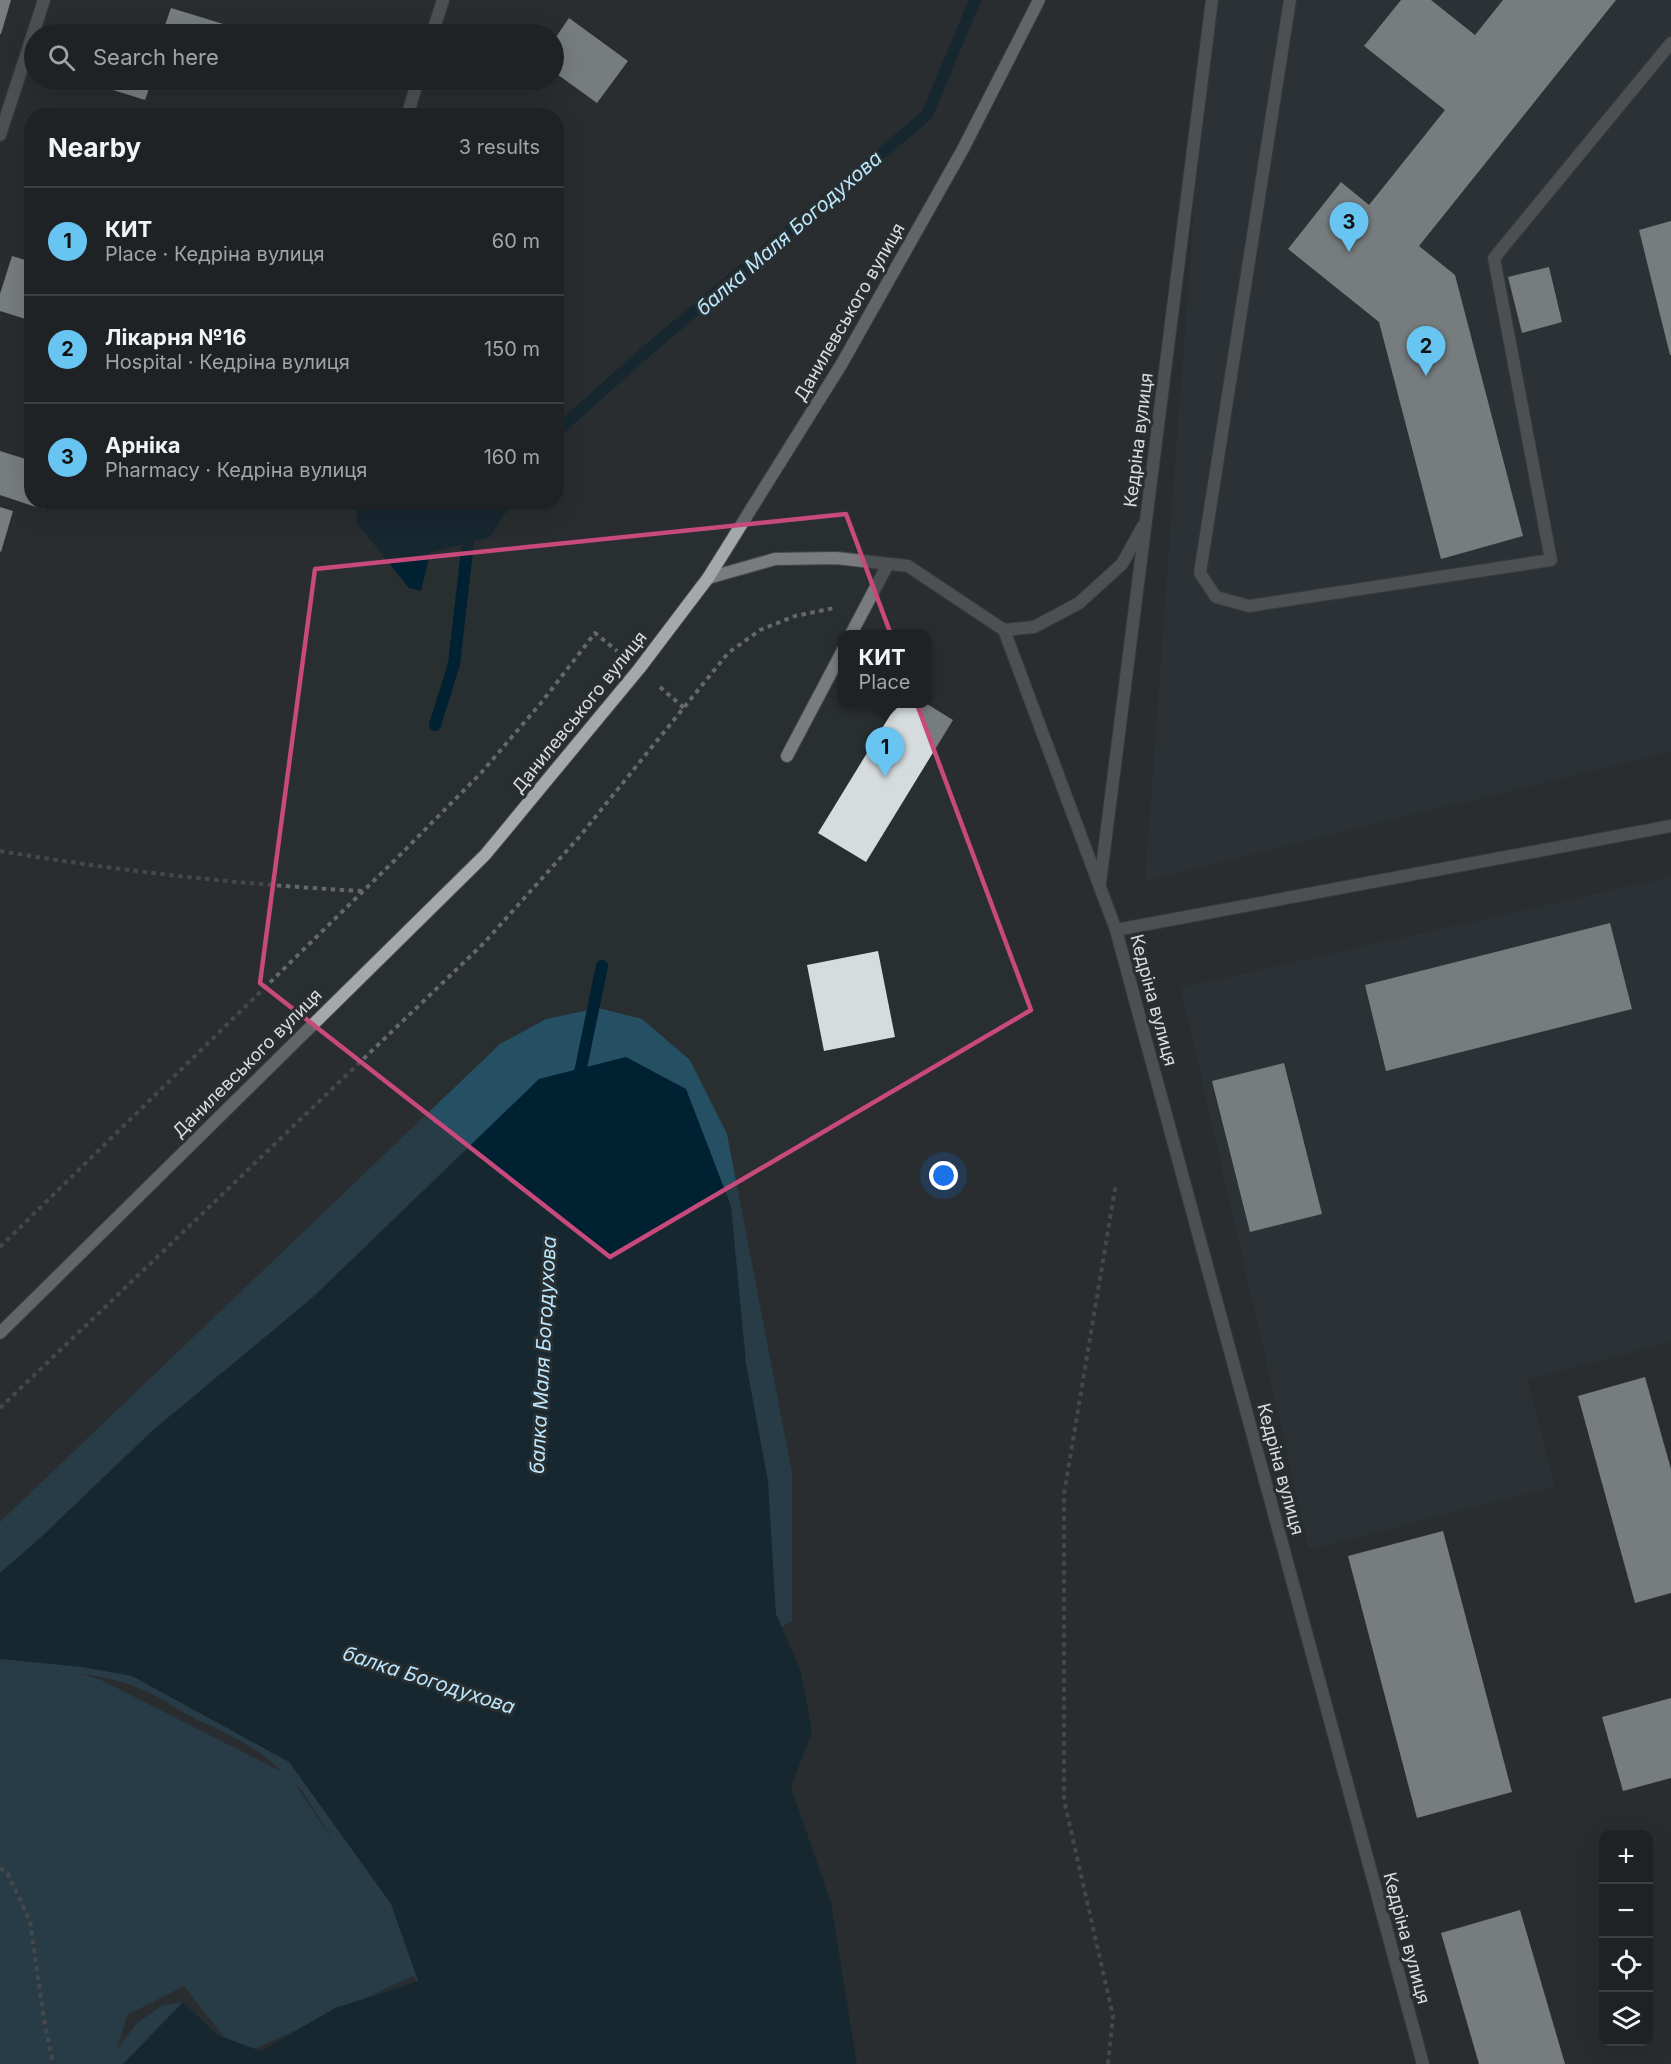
<!DOCTYPE html>
<html lang="en">
<head>
<meta charset="utf-8">
<style>
  :root { --surface:#1f2224; --page:#272a2c; --text:#f1f3f6; --muted:#a1a4a6; --line:#3c3f41; --accent:#68c4f0 }
  body { margin:0; font-family:Inter,sans-serif; background:var(--page); color:var(--text) }
  .controls { position:absolute; right:18px; bottom:18px; display:grid; overflow:hidden; border-radius:12px; box-shadow:0 6px 24px #0002 }
  .controls button { width:54px; height:54px; display:grid; place-items:center; padding:0; border:0; border-bottom:2px solid var(--line); background:var(--surface); color:var(--text); font:30px sans-serif }
  .you { position:absolute; left:944px; top:1176px; width:21px; height:21px; margin:-15px; border:4px solid #fff; border-radius:50%; background:#1a73e8; box-shadow:0 0 0 9px #1a73e833 }
  .badge { display:grid; place-items:center; width:39px; height:39px; border-radius:50%; background:var(--accent); color:#111; font-size:20px; font-weight:700 }
  .pin { position:absolute; translate:-50% -50px; filter:drop-shadow(0 2px 3px #0008) }
  .pin::after { content:''; position:absolute; top:32px; width:21px; height:18px; background:inherit; clip-path:polygon(0 0,100% 0,50% 100%) }
  .popup { position:absolute; left:838px; top:630px; width:93px; height:78px; box-sizing:border-box; display:grid; place-content:center; border-radius:12px; background:var(--surface); filter:drop-shadow(0 2px 4px #0005); font-size:20px; white-space:nowrap; color:var(--muted) }
  .popup b { font-size:22px; color:var(--text) }
  .popup::after { content:''; position:absolute; left:50%; top:100%; margin-left:-12px; border:12px solid transparent; border-top-color:var(--surface) }
  .list { margin:0; padding:0; list-style:none }
  h2 { display:flex; justify-content:space-between; align-items:center; height:78px; margin:0; padding:0 24px; font-size:26px }
  h2 small { font-size:20px; font-weight:400; color:var(--muted) }
  .list li { display:grid; grid-template-columns:39px 1fr auto; gap:18px; align-items:center; box-sizing:border-box; height:108px; padding:0 24px; border-top:2px solid var(--line) }
  .list b { display:block; font-size:22px; white-space:nowrap }
  .list p { margin:0; font-size:20px; white-space:nowrap; color:var(--muted) }
  .list em { font-size:20px; font-style:normal; color:var(--muted) }
  .icon { flex:none; width:33px; height:33px; fill:none; stroke:currentColor; stroke-width:2; stroke-linecap:round; stroke-linejoin:round }
  .map { position:relative; flex:none; width:1671px; height:2064px; overflow:hidden }
  .search { position:absolute; background:var(--surface); box-shadow:0 6px 24px #0002; left:24px; top:24px; width:540px; height:66px; display:flex; align-items:center; gap:15px; box-sizing:border-box; padding:0 21px; border-radius:33px; color:var(--muted); font-size:22px }
  .panel { position:absolute; background:var(--surface); box-shadow:0 6px 24px #0002; left:24px; top:108px; width:540px; height:402px; border-radius:24px }
  .map>svg:first-child { display:block }
  .built { fill:#2d373d }
  .green { fill:#254f63; fill-rule:evenodd }
  .water { fill:#002131 }
  .lines { fill:none; stroke-linecap:round; stroke-linejoin:round }
  .stream { stroke:#002131; stroke-width:12 }
  .building { fill:#d6dbde }
  .lane-casing { stroke:#454a4c; stroke-width:14 }
  .street-casing { stroke:#454a4c; stroke-width:14 }
  .secondary-casing { stroke:#454a4c; stroke-width:14 }
  .path { stroke:#64686a; stroke-width:4; stroke-dasharray:4.5 4.5; stroke-linecap:butt }
  .lane { stroke:#797b7d; stroke-width:12 }
  .street { stroke:#797b7d; stroke-width:12 }
  .secondary { stroke:#a4a8aa; stroke-width:12 }
  .marked { fill:none; stroke:#c8497c; stroke-width:4.5; stroke-linejoin:round }
  .labels { text-anchor:middle; dominant-baseline:central; stroke-width:6; stroke-linejoin:round; paint-order:stroke }
  .street-label { font-size:18px; fill:#daddde; stroke:#292e30 }
  .water-label { font-size:20px; font-style:italic; fill:#bae6fe; stroke:#292e30 }
</style>
</head>
<body>
<div class="map">
<svg width="1671" height="2064" viewBox="0 0 1671 2064">
  <rect width="100%" height="100%" fill="#292e30"/>
  <!-- built -->
  <g class="built">
    <path d="M 1209,0 L 1671,0 L 1671,751 L 1145,881 Z"/>
    <path d="M 1671,877 L 1671,1342 L 1527,1379 L 1555,1487 L 1309,1549 L 1181,988 Z"/>
  </g>
  <!-- green -->
  <path class="green" d="M 598,1008 L 642,1019 L 690,1060 L 727,1134 L 792,1473 L 792,1621 L 751,1644 L 451,1974 L 240,2064 L 0,2064 L 0,1522 L 500,1044 L 546,1019 ZM 81,1674 C 106,1676 133,1684 156,1696 C 169,1703 182,1712 196,1719 C 224,1732 260,1748 282,1772 L 101,1680 ZM 294,1783 L 302,1790 L 334,1842 L 333,1841 ZM 413,1976 L 418,1982 L 367,1997 ZM 184,1986 L 224,2037 L 218,2035 L 183,2002 L 161,2006 L 136,2024 L 117,2050 L 127,2015 ZM 300,2028 L 261,2051 L 254,2049 Z"/>
  <!-- water -->
  <g class="water">
    <path d="M 358,503 L 358,502 L 512,503 L 490,537 L 430,553 L 421,591 L 409,588 L 356,522 Z"/>
    <path d="M 626,1057 L 686,1089 L 731,1206 L 746,1363 L 768,1481 L 776,1614 L 801,1671 L 812,1732 L 791,1787 L 831,1903 L 857,2064 L 123,2064 L 183,2002 L 218,2035 L 261,2051 L 335,2008 L 418,1981 L 391,1904 L 289,1762 L 132,1676 L 82,1667 L 0,1659 L 0,1573 L 41,1537 L 153,1430 L 314,1296 L 539,1079 Z"/>
  </g>
  <g class="lines">
    <!-- stream -->
    <g class="stream">
      <path d="M 556,432 L 649,349 L 927,115 L 975,0"/>
      <path d="M 435,725 L 454,664 L 472,507 L 477,502"/>
      <path d="M 578,1082 L 602,966"/>
    </g>
  </g>
  <!-- building -->
  <g class="building">
    <path d="M 0,0 L 11,0 L 1,34 L 0,34 Z"/>
    <path d="M 1401,0 L 1431,0 L 1475,35 L 1503,0 L 1616,0 L 1419,246 L 1455,275 L 1523,536 L 1441,559 L 1379,322 L 1288,249 L 1341,182 L 1369,205 L 1445,110 L 1364,46 Z"/>
    <path d="M 171,8 L 256,34 L 162,34 Z"/>
    <path d="M 569,18 L 628,61 L 597,103 L 554,72 L 554,40 Z"/>
    <path d="M 89,27 L 110,34 L 86,34 Z"/>
    <path d="M 81,80 L 152,80 L 145,100 Z"/>
    <path d="M 1671,221 L 1671,355 L 1670,355 L 1639,230 Z"/>
    <path d="M 12,256 L 32,262 L 32,321 L 0,311 L 0,294 Z"/>
    <path d="M 1549,267 L 1562,322 L 1522,333 L 1508,277 Z"/>
    <path d="M 0,451 L 32,461 L 32,502 L 47,502 L 45,510 L 0,495 Z"/>
    <path d="M 0,507 L 13,511 L 1,552 L 0,551 Z"/>
    <path d="M 897,704 L 927,704 L 953,720 L 866,862 L 818,833 Z"/>
    <path d="M 1610,923 L 1632,1009 L 1386,1071 L 1365,985 Z"/>
    <path d="M 878,951 L 895,1037 L 824,1051 L 807,965 Z"/>
    <path d="M 1284,1063 L 1322,1214 L 1250,1232 L 1212,1081 Z"/>
    <path d="M 1645,1377 L 1671,1469 L 1671,1593 L 1635,1603 L 1578,1396 Z"/>
    <path d="M 1443,1531 L 1512,1792 L 1417,1818 L 1348,1556 Z"/>
    <path d="M 1671,1698 L 1671,1778 L 1623,1791 L 1602,1717 Z"/>
    <path d="M 1520,1910 L 1565,2064 L 1479,2064 L 1441,1933 Z"/>
  </g>
  <g class="lines">
    <defs>
      <g id="lane">
        <path d="M 1290,0 L 1200,573 L 1216,597 L 1249,606 L 1551,560 L 1494,258 L 1671,43"/>
        <path d="M 851,634 L 888,564"/>
        <path d="M 787,756 L 843,650"/>
        <path d="M 1116,930 L 1671,826"/>
      </g>
      <g id="street">
        <path d="M 432,34 L 443,0"/>
        <path d="M 407,116 L 418,80"/>
        <path d="M 0,135 L 44,0"/>
        <path d="M 708,578 L 775,559 L 836,558 L 908,566 L 1004,630 L 1116,930 L 1423,2064"/>
        <path d="M 1004,630 L 1034,627 L 1079,603 L 1122,564 L 1143,526"/>
        <path d="M 1100,883 L 1212,0"/>
      </g>
      <path id="secondary" d="M 0,1333 L 485,855 L 639,669 L 708,578 L 841,365 L 963,149 L 1039,0"/>
    </defs>
    <!-- lane casing -->
    <use href="#lane" class="lane-casing"/>
    <!-- street casing -->
    <use href="#street" class="street-casing"/>
    <!-- secondary casing -->
    <use href="#secondary" class="secondary-casing"/>
    <!-- path -->
    <g class="path">
      <path d="M 660,687 L 684,708"/>
      <path d="M 0,851 C 120,871 242,885 364,891"/>
      <path d="M 0,1247 L 398,857 L 481,773 L 541,703 L 595,633 L 617,651"/>
      <path d="M 0,1408 L 484,943 L 580,836 L 728,653 L 760,630 L 795,616 L 834,608"/>
      <path d="M 0,1868 L 7,1872 L 30,1921 L 44,2019 L 53,2064"/>
      <path d="M 1108,2064 L 1113,2016 L 1064,1800 L 1064,1494 L 1116,1183"/>
    </g>
    <!-- lane -->
    <use href="#lane" class="lane"/>
    <!-- street -->
    <use href="#street" class="street"/>
    <!-- secondary -->
    <use href="#secondary" class="secondary"/>
  </g>
  <!-- marked area -->
  <path d="M0 0H1671V2064H0ZM 846,514 L 1031,1010 L 610,1257 L 260,983 L 315,569 Z" fill="#292e30" fill-opacity=".55" fill-rule="evenodd"/>
  <path class="marked" d="M 846,514 L 1031,1010 L 610,1257 L 260,983 L 315,569 Z"/>
  <g class="labels">
    <!-- street labels -->
    <g class="street-label">
      <text transform="translate(849 312) rotate(-60)">Данилевського вулиця</text>
      <text transform="translate(1138 440) rotate(-83)">Кедріна вулиця</text>
      <text transform="translate(579 712) rotate(-51)">Данилевського вулиця</text>
      <text transform="translate(1154 1000) rotate(75)">Кедріна вулиця</text>
      <text transform="translate(247 1063) rotate(-45)">Данилевського вулиця</text>
      <text transform="translate(1281 1469) rotate(75)">Кедріна вулиця</text>
      <text transform="translate(1407 1938) rotate(75)">Кедріна вулиця</text>
    </g>
    <!-- water labels -->
    <g class="water-label">
      <text transform="translate(789 233) rotate(-41)">балка Маля Богодухова</text>
      <text transform="translate(543 1355) rotate(-87)">балка Маля Богодухова</text>
      <text transform="translate(429 1680) rotate(18)">балка Богодухова</text>
    </g>
  </g>
</svg>
<div class="controls">
<button>+</button>
<button>−</button>
<button><svg class="icon" aria-label="locate" viewBox="0 0 24 24"><circle cx="12" cy="12" r="6"/><path d="M12 2v4M12 18v4M2 12h4M18 12h4"/></svg></button>
<button><svg class="icon" aria-label="layers" viewBox="0 0 24 24"><path d="M12 4l9 5-9 5-9-5zM3 14l9 5 9-5"/></svg></button>
</div>
<div class="you"></div>
<div class="pin badge" style="left:885px;top:777px">1</div>
<div class="popup"><b>КИТ</b>Place</div>
<div class="pin badge" style="left:1426px;top:376px">2</div>
<div class="pin badge" style="left:1349px;top:252px">3</div>
<div class="search"><svg class="icon" aria-label="search" viewBox="0 0 24 24"><circle cx="10" cy="10" r="6"/><path d="M15 15l6 6"/></svg>Search here</div>
<section class="panel">
<h2>Nearby<small>3 results</small></h2>
<ul class="list">
<li><span class="badge">1</span><div><b>КИТ</b><p>Place · Кедріна вулиця</p></div><em>60 m</em></li>
<li><span class="badge">2</span><div><b>Лікарня №16</b><p>Hospital · Кедріна вулиця</p></div><em>150 m</em></li>
<li><span class="badge">3</span><div><b>Арніка</b><p>Pharmacy · Кедріна вулиця</p></div><em>160 m</em></li>
</ul>
</section>
</div>
</body>
</html>
